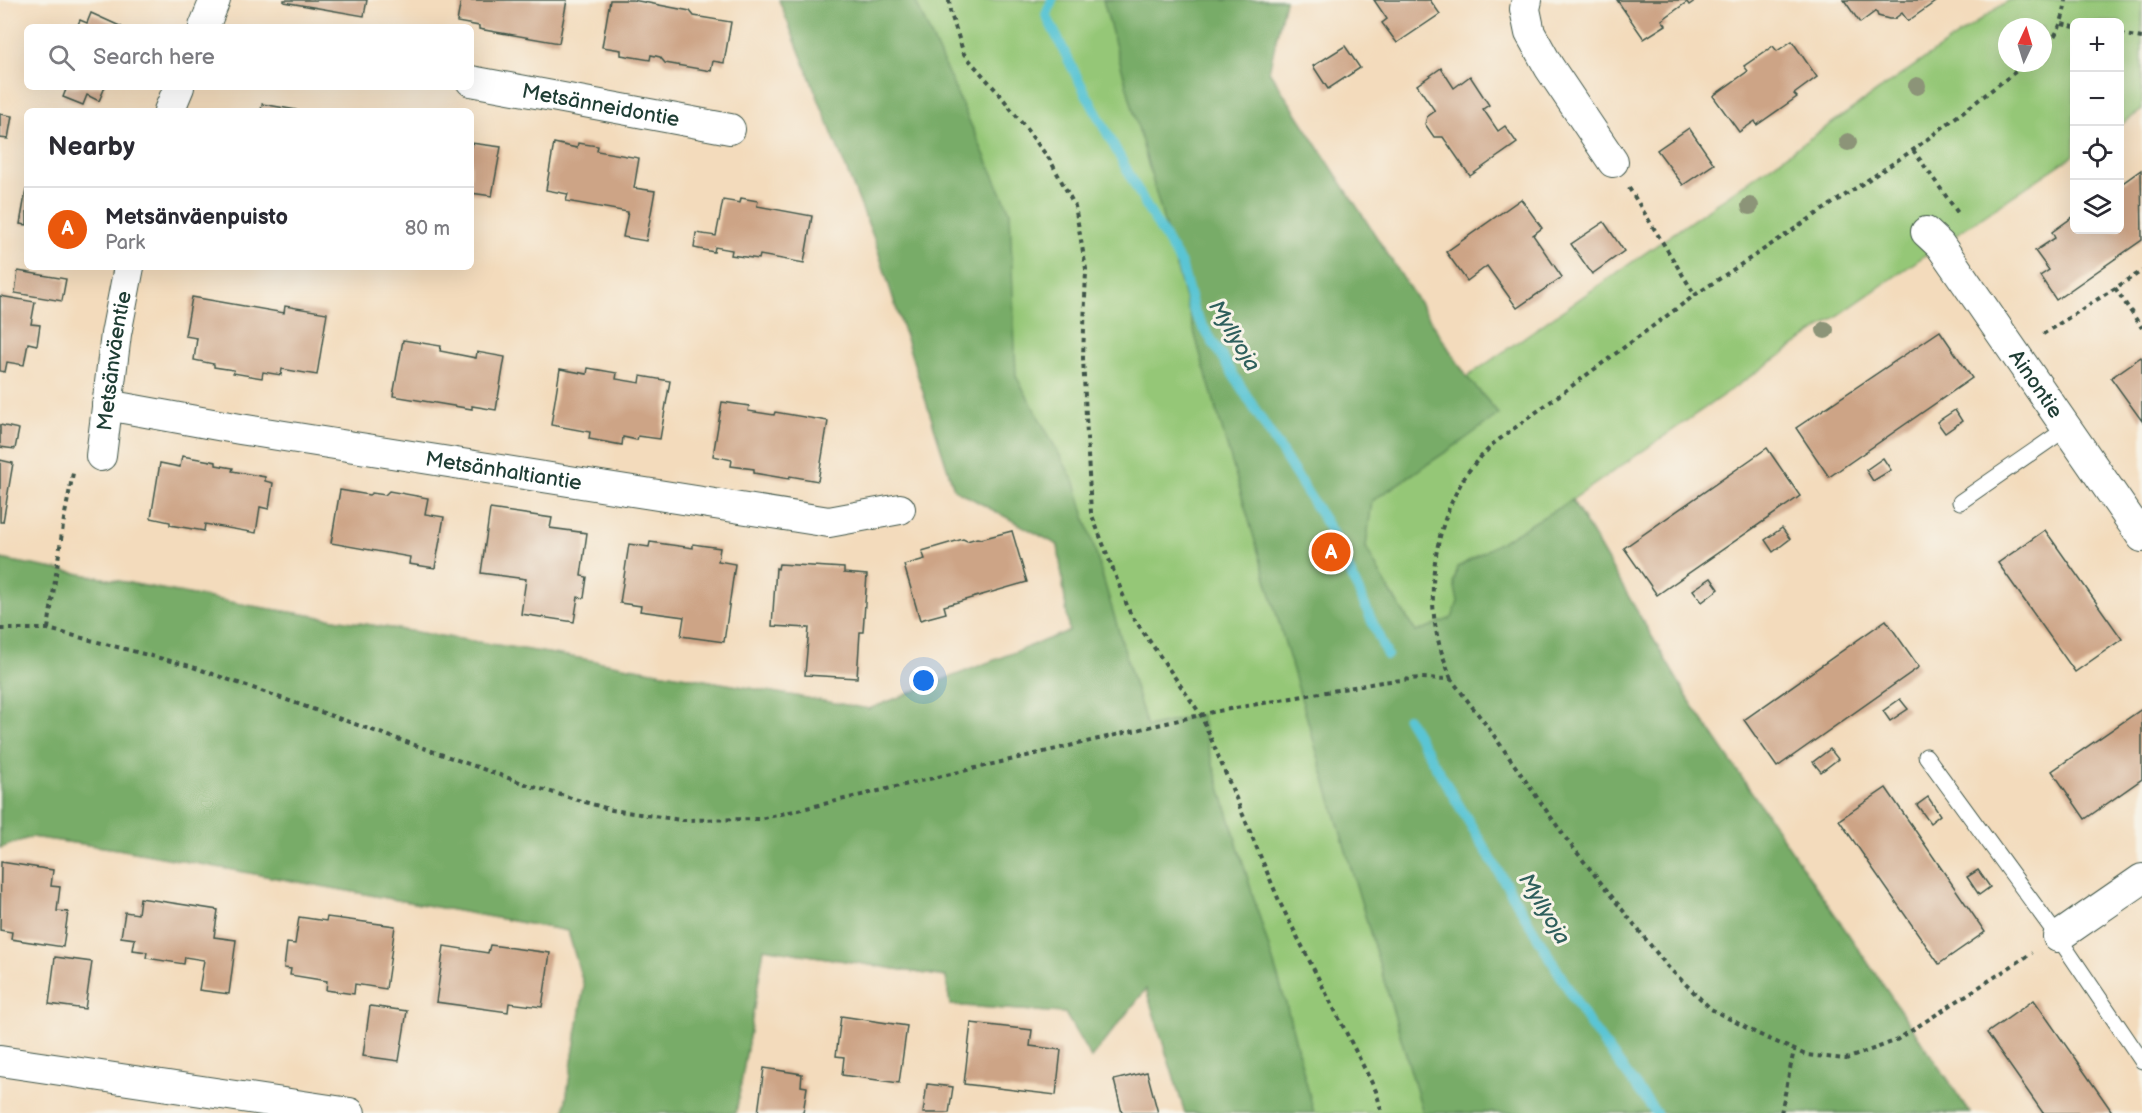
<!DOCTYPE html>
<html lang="en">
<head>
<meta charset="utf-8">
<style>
  :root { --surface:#fff; --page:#f2f2f3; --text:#2b2b33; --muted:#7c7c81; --line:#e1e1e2; --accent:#ea580c }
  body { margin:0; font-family:"Balsamiq Sans",sans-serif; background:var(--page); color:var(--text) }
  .controls { position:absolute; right:18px; top:18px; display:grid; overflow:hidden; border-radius:9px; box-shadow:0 6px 24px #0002 }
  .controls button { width:54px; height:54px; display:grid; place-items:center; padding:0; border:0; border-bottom:2px solid var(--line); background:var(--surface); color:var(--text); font:30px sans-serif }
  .compass { position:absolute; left:1998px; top:18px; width:54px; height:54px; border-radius:50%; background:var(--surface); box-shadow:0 6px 24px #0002; rotate:4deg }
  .you { position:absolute; left:924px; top:681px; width:21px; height:21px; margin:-15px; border:4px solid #fff; border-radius:50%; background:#1a73e8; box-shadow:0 0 0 9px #1a73e833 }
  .badge { display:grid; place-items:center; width:39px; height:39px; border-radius:50%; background:var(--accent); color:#fff; font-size:20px; font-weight:700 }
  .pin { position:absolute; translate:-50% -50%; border:3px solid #fff; box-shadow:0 2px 6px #0006 }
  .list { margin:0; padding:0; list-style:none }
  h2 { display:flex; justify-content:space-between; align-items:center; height:78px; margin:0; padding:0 24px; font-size:26px }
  h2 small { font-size:20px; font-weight:400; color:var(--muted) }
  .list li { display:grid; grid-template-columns:39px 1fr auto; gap:18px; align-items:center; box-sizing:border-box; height:84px; padding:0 24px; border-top:2px solid var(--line) }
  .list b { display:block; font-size:22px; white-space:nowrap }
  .list p { margin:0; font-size:20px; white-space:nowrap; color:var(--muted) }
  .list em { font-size:20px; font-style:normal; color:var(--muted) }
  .icon { flex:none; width:33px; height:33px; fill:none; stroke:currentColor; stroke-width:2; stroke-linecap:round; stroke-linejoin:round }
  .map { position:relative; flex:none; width:2142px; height:1113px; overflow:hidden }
  .search { position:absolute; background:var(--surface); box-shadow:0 6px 24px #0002; left:24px; top:24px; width:450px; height:66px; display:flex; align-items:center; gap:15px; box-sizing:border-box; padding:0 21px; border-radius:9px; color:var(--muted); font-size:22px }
  .panel { position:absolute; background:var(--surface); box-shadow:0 6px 24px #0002; left:24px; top:108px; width:450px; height:162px; border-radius:9px }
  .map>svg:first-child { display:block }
  .green { fill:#95c777; stroke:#5a8256; stroke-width:1.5; fill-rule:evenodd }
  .forest { fill:#78ac68; stroke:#4c744e; stroke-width:1.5 }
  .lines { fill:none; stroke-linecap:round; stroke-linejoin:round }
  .stream { stroke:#5ac5d4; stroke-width:10 }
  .building { fill:#cda486 }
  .service-casing { stroke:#3f5548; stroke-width:17 }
  .minor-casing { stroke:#3f5548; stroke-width:32 }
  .path { stroke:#3f5548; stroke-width:4; stroke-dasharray:4.5 4.5; stroke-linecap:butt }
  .service { stroke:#fff; stroke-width:15 }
  .minor { stroke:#fff; stroke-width:30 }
  .tree { fill:#8c9478 }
  .labels { text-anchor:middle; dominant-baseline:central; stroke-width:6; stroke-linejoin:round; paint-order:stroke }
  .street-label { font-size:21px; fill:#1f3d34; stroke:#f7f3e8 }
  .water-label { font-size:22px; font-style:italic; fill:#2e5f5c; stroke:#f7f3e8 }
</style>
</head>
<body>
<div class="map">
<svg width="2142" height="1113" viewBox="0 0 2142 1113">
  <rect width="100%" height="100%" fill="#f7f3e8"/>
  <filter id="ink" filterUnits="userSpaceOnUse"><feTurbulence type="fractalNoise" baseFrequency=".0167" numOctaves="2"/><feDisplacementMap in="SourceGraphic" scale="12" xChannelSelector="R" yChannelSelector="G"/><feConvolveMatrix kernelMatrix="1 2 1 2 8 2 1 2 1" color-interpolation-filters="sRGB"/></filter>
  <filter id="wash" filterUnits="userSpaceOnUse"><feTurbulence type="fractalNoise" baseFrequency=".008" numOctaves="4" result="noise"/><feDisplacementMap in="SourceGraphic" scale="24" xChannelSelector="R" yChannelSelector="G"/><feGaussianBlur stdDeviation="1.35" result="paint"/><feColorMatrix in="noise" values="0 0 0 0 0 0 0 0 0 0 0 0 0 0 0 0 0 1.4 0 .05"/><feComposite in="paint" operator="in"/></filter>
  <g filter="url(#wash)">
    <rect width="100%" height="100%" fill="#f3dbbc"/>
    <!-- green -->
    <path class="green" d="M 779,0 L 1285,0 L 1269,71 L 1467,377 L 2009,0 L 2142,0 L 2142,110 L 2120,125 L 2120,22 L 2074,22 L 2074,155 L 1940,245 L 1572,500 L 1689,700 L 1970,1113 L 1185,1113 L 1146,989 L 1091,1058 L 1065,1013 L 950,1005 L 946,977 L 764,948 L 736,1113 L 564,1113 L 584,986 L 568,931 L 118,849 L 31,837 L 0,848 L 0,559 L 252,606 L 572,657 L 869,709 L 1069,631 L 1058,545 L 954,489 L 875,241 ZM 2007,27 L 2043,27 L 2043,63 L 2007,63 Z"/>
    <!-- forest -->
    <g class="forest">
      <path d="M 779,0 L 915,0 L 1010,212 L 1016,376 L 1075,483 L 1147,727 L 1201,715 L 1209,751 L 1286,1004 L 1314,1113 L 1185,1113 L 1146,989 L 1091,1058 L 1065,1013 L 950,1005 L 946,977 L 764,948 L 736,1113 L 564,1113 L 584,986 L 568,931 L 118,849 L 31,837 L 0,848 L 0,559 L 252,606 L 572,657 L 869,709 L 1069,631 L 1058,545 L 954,489 L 875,241 Z"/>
      <path d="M 1103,0 L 1285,0 L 1269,71 L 1467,377 L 1499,414 L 1461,442 L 1372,501 L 1366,547 L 1386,585 L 1416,632 L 1452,618 L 1458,602 L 1454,582 L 1458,567 L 1572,500 L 1689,700 L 1970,1113 L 1423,1113 L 1203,364 Z"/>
    </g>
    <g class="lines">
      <!-- stream -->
      <g class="stream">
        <path d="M 1052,0 L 1046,15 L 1077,77 L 1149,211 L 1181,264 L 1194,312 L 1333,534 L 1387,655"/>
        <path d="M 1407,718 L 1590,1025 L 1656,1113"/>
      </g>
    </g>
    <g id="blocks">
      <!-- building -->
      <g class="building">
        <path d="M 284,0 L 367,0 L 364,16 L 284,2 Z"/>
        <path d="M 461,0 L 567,0 L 559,43 L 479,29 L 479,26 L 457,22 Z"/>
        <path d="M 610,0 L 633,0 L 690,11 L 694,16 L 731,22 L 724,63 L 713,61 L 711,71 L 665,63 L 660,57 L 651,55 L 650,60 L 621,55 L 621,50 L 602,47 Z"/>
        <path d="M 1374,0 L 1430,0 L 1440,14 L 1397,43 L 1382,23 L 1387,19 Z"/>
        <path d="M 1617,0 L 1696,0 L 1689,5 L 1687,2 L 1662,20 L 1666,25 L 1644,39 Z"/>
        <path d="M 1844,0 L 1934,0 L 1935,2 L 1908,21 L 1902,13 L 1894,19 L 1889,19 L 1878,16 L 1876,11 L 1860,23 Z"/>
        <path d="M 91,13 L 122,27 L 77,27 L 80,20 L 87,23 Z"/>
        <path d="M 1792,41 L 1817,77 L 1794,94 L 1797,97 L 1757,125 L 1755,121 L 1739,132 L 1713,96 L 1748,71 L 1744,66 L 1773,46 L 1777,51 Z"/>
        <path d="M 1345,46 L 1360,68 L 1328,89 L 1313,66 Z"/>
        <path d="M 1441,68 L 1454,88 L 1470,76 L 1489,105 L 1483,109 L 1498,131 L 1505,126 L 1517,143 L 1470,176 L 1443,137 L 1434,137 L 1425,124 L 1427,117 L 1435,111 L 1417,85 Z"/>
        <path d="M 67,87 L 105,87 L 99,101 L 87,95 L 83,105 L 63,97 Z"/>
        <path d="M 262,104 L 296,110 L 296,111 L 261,111 Z"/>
        <path d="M 0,114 L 12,116 L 8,139 L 0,138 Z"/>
        <path d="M 1689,128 L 1714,164 L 1683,185 L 1657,150 Z"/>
        <path d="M 471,143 L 501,147 L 492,196 L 471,193 Z"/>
        <path d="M 554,143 L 577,148 L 578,143 L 598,146 L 597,151 L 639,158 L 634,188 L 655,191 L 646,241 L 623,237 L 628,212 L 566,201 L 568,194 L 546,190 Z"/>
        <path d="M 2141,170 L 2142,240 L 2056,300 L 2040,276 L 2049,270 L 2035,251 L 2055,238 L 2052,232 L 2073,217 L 2074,230 L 2120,230 L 2120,185 Z"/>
        <path d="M 26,190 L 27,190 L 27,225 L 20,224 Z"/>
        <path d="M 741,198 L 758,201 L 757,206 L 812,216 L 804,263 L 760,255 L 759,259 L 731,255 L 732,250 L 715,247 L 714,252 L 694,248 L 696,233 L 716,236 L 723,200 L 740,203 Z"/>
        <path d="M 1521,199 L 1542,228 L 1533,235 L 1562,277 L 1517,308 L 1487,266 L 1467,281 L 1446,252 Z"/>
        <path d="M 1604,222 L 1624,251 L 1592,274 L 1571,244 Z"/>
        <path d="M 18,271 L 66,279 L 62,301 L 15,293 Z"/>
        <path d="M 0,296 L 35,302 L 31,324 L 40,325 L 37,345 L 28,343 L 24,365 L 7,362 L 5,372 L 0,371 Z"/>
        <path d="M 192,297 L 284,313 L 285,306 L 327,313 L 317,375 L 282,369 L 281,375 L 263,372 L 262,378 L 233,373 L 234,370 L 214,367 L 214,364 L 194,360 L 197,338 L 185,336 Z"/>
        <path d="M 1940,331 L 1972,378 L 1829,477 L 1796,428 Z"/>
        <path d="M 403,340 L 441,346 L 440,351 L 476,358 L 477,352 L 505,357 L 496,410 L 472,406 L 472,409 L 393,396 Z"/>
        <path d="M 2141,357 L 2142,359 L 2142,421 L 2111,378 Z"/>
        <path d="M 588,368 L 617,373 L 616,379 L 640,383 L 641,376 L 670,381 L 660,439 L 638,436 L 637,440 L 623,437 L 622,445 L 589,439 L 590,432 L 551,425 L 560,369 L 587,374 Z"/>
        <path d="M 722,402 L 749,406 L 748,411 L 774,415 L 775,412 L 828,421 L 818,481 L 790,476 L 789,479 L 754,473 L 754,469 L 731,466 L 732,460 L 713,456 Z"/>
        <path d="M 1955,410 L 1962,421 L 1945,433 L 1937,422 Z"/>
        <path d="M 0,425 L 19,429 L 15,449 L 0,447 Z"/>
        <path d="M 1767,448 L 1800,496 L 1657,595 L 1624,548 Z"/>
        <path d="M 182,456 L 216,462 L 216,465 L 233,468 L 232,471 L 265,477 L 265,481 L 273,483 L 269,509 L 260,507 L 256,533 L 205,524 L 204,531 L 170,525 L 170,522 L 151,518 L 160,463 L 180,467 Z"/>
        <path d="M 1883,458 L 1891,470 L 1873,481 L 1866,470 Z"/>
        <path d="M 0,460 L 13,463 L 3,522 L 0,522 Z"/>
        <path d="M 340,490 L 369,495 L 372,493 L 385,495 L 389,491 L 428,498 L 425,514 L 444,517 L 435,568 L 409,564 L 410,557 L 331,543 Z"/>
        <path d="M 490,509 L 552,518 L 550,528 L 587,533 L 581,576 L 587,577 L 584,598 L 578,597 L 574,622 L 521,614 L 526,579 L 481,573 Z"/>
        <path d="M 1782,528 L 1790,539 L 1773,552 L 1765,540 Z"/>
        <path d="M 2045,530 L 2122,639 L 2075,672 L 1998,563 Z"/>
        <path d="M 1012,531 L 1027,582 L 944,606 L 946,613 L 920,620 L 904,565 L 925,559 L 922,551 L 963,539 L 967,541 L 977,538 L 981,539 Z"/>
        <path d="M 650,542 L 693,548 L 693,544 L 720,548 L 718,561 L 735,564 L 724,642 L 681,636 L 684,617 L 640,611 L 641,606 L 620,603 L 629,544 L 649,547 Z"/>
        <path d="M 779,564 L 844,568 L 844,573 L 867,575 L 863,632 L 860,632 L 857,678 L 805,675 L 809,628 L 772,626 L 776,568 L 778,569 Z"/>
        <path d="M 1711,578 L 1719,589 L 1702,602 L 1693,590 Z"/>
        <path d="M 1886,620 L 1919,667 L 1777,767 L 1744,720 Z"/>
        <path d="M 1900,699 L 1908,709 L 1890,721 L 1883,711 Z"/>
        <path d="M 2142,709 L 2142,779 L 2085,819 L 2052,771 Z"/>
        <path d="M 1830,749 L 1838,759 L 1821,772 L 1813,762 Z"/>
        <path d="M 1886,788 L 1985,932 L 1939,964 L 1839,820 Z"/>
        <path d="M 1928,797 L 1940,815 L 1930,823 L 1917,805 Z"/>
        <path d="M 1,862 L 53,870 L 51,886 L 60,887 L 57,911 L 68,912 L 63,947 L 11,939 L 12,932 L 0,930 Z"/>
        <path d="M 1978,870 L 1990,887 L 1979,895 L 1967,877 Z"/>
        <path d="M 140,898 L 218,910 L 214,937 L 236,940 L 229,994 L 199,990 L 204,960 L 185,957 L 184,964 L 146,958 L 147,952 L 133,950 L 135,939 L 121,937 L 125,912 L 138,914 Z"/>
        <path d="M 299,917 L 326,921 L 327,917 L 395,926 L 386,989 L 355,984 L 354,994 L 326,990 L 327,981 L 290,975 L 291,969 L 284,968 L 287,943 L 295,944 Z"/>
        <path d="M 490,945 L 550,953 L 542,1007 L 509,1003 L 508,1012 L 436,1002 L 444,946 L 488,953 Z"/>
        <path d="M 55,957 L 92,962 L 85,1009 L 49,1004 Z"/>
        <path d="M 2034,1000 L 2113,1113 L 2043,1113 L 1987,1033 Z"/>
        <path d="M 370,1006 L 407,1011 L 399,1061 L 363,1056 Z"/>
        <path d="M 841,1016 L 907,1026 L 899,1083 L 842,1075 L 844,1057 L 836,1056 Z"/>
        <path d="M 971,1023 L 1032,1030 L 1030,1046 L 1061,1050 L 1056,1095 L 964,1084 Z"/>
        <path d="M 764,1068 L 802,1074 L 801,1086 L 807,1087 L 803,1113 L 758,1113 Z"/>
        <path d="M 1147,1072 L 1158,1113 L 1122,1113 L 1114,1080 Z"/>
        <path d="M 927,1084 L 953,1087 L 949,1113 L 923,1113 Z"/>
      </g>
    </g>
  </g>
  <g filter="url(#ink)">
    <use href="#blocks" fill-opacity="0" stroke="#3f5548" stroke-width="1.5"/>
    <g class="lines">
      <defs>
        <g id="service">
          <path d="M 1960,502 L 2067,428"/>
          <path d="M 1926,756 L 2058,937 L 2142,1061"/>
        </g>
        <g id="minor">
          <path d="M 1527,0 L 1525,9 L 1530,33 L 1549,67 L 1613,162"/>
          <path d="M 204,27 L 215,0"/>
          <path id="s1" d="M 471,81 L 730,129"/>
          <path d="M 169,111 L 179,87"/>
          <path id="s2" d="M 1926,232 L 1940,245 L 2142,537"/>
          <path id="s3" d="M 107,405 L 240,429 L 829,522 L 900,509"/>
          <path id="s4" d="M 101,456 L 116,334 L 129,267"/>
          <path d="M 2058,937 L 2142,879"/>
          <path d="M 0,1061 L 350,1113"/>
        </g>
      </defs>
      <!-- service casing -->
      <use href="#service" class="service-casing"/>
      <!-- minor casing -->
      <use href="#minor" class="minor-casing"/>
      <!-- path -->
      <g class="path">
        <path d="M 949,0 L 950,11 L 964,54 L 1001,96 L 1050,160 L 1075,206 L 1086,269 L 1083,358 L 1091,513 L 1130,613 L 1201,715 L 1280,903 L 1376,1091 L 1382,1113"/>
        <path d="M 2062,24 L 2074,27"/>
        <path d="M 2120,34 L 2142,38"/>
        <path d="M 2043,50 C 2058,35 2063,21 2066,0"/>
        <path d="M 1913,150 L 1958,213"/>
        <path d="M 1629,188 L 1695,295"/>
        <path d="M 2115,288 L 2142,328"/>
        <path d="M 2043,334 L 2142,271"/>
        <path d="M 0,629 L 48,629 L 190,666 L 534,787 L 612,810 L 681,820 L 760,819 L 1213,712 L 1382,682 L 1421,678 L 1451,679 L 1490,730 L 1567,840 L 1667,966 L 1711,1009 L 1758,1034 L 1806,1055 L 1846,1059 L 1895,1041 L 2032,953"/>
        <path d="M 48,629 L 64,519 L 73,473"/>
        <path d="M 1451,679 C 1446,664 1440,650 1437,635 C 1426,582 1437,521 1466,475 C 1473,464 1484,454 1493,444 L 1695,295 L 1913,150 L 2027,63"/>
        <path d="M 1781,1113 L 1794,1050"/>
      </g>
      <!-- service -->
      <use href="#service" class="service"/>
      <!-- minor -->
      <use href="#minor" class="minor"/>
    </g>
    <!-- trees -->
    <g class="tree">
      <circle cx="1917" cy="86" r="9"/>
      <circle cx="1848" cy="142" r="9"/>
      <circle cx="1750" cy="206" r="9"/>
      <circle cx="1825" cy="330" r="9"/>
    </g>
  </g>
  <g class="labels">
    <!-- street labels -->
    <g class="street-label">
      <text stroke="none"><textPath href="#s1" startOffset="132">Metsänneidontie</textPath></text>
      <text stroke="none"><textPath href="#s4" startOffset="96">Metsänväentie</textPath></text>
      <text stroke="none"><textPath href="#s2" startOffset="188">Ainontie</textPath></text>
      <text stroke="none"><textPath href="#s3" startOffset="402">Metsänhaltiantie</textPath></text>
    </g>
    <!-- water labels -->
    <g class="water-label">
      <text transform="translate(1234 336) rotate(59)">Myllyoja</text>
      <text transform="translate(1544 909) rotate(59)">Myllyoja</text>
    </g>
  </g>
</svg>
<div class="controls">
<button>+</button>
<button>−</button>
<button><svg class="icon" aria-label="locate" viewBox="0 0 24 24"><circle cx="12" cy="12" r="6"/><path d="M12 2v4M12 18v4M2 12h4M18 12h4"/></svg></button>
<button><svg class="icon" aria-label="layers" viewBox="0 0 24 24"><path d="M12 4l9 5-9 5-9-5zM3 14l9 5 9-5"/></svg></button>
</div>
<svg class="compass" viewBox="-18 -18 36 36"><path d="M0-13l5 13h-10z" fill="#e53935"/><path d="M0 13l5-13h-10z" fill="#7c7c81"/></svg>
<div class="you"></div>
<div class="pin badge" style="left:1331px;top:552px">A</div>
<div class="search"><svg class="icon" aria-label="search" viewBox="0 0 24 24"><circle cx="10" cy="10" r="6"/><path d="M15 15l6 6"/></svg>Search here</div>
<section class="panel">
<h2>Nearby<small></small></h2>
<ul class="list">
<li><span class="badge">A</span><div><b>Metsänväenpuisto</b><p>Park</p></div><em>80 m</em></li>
</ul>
</section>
</div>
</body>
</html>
